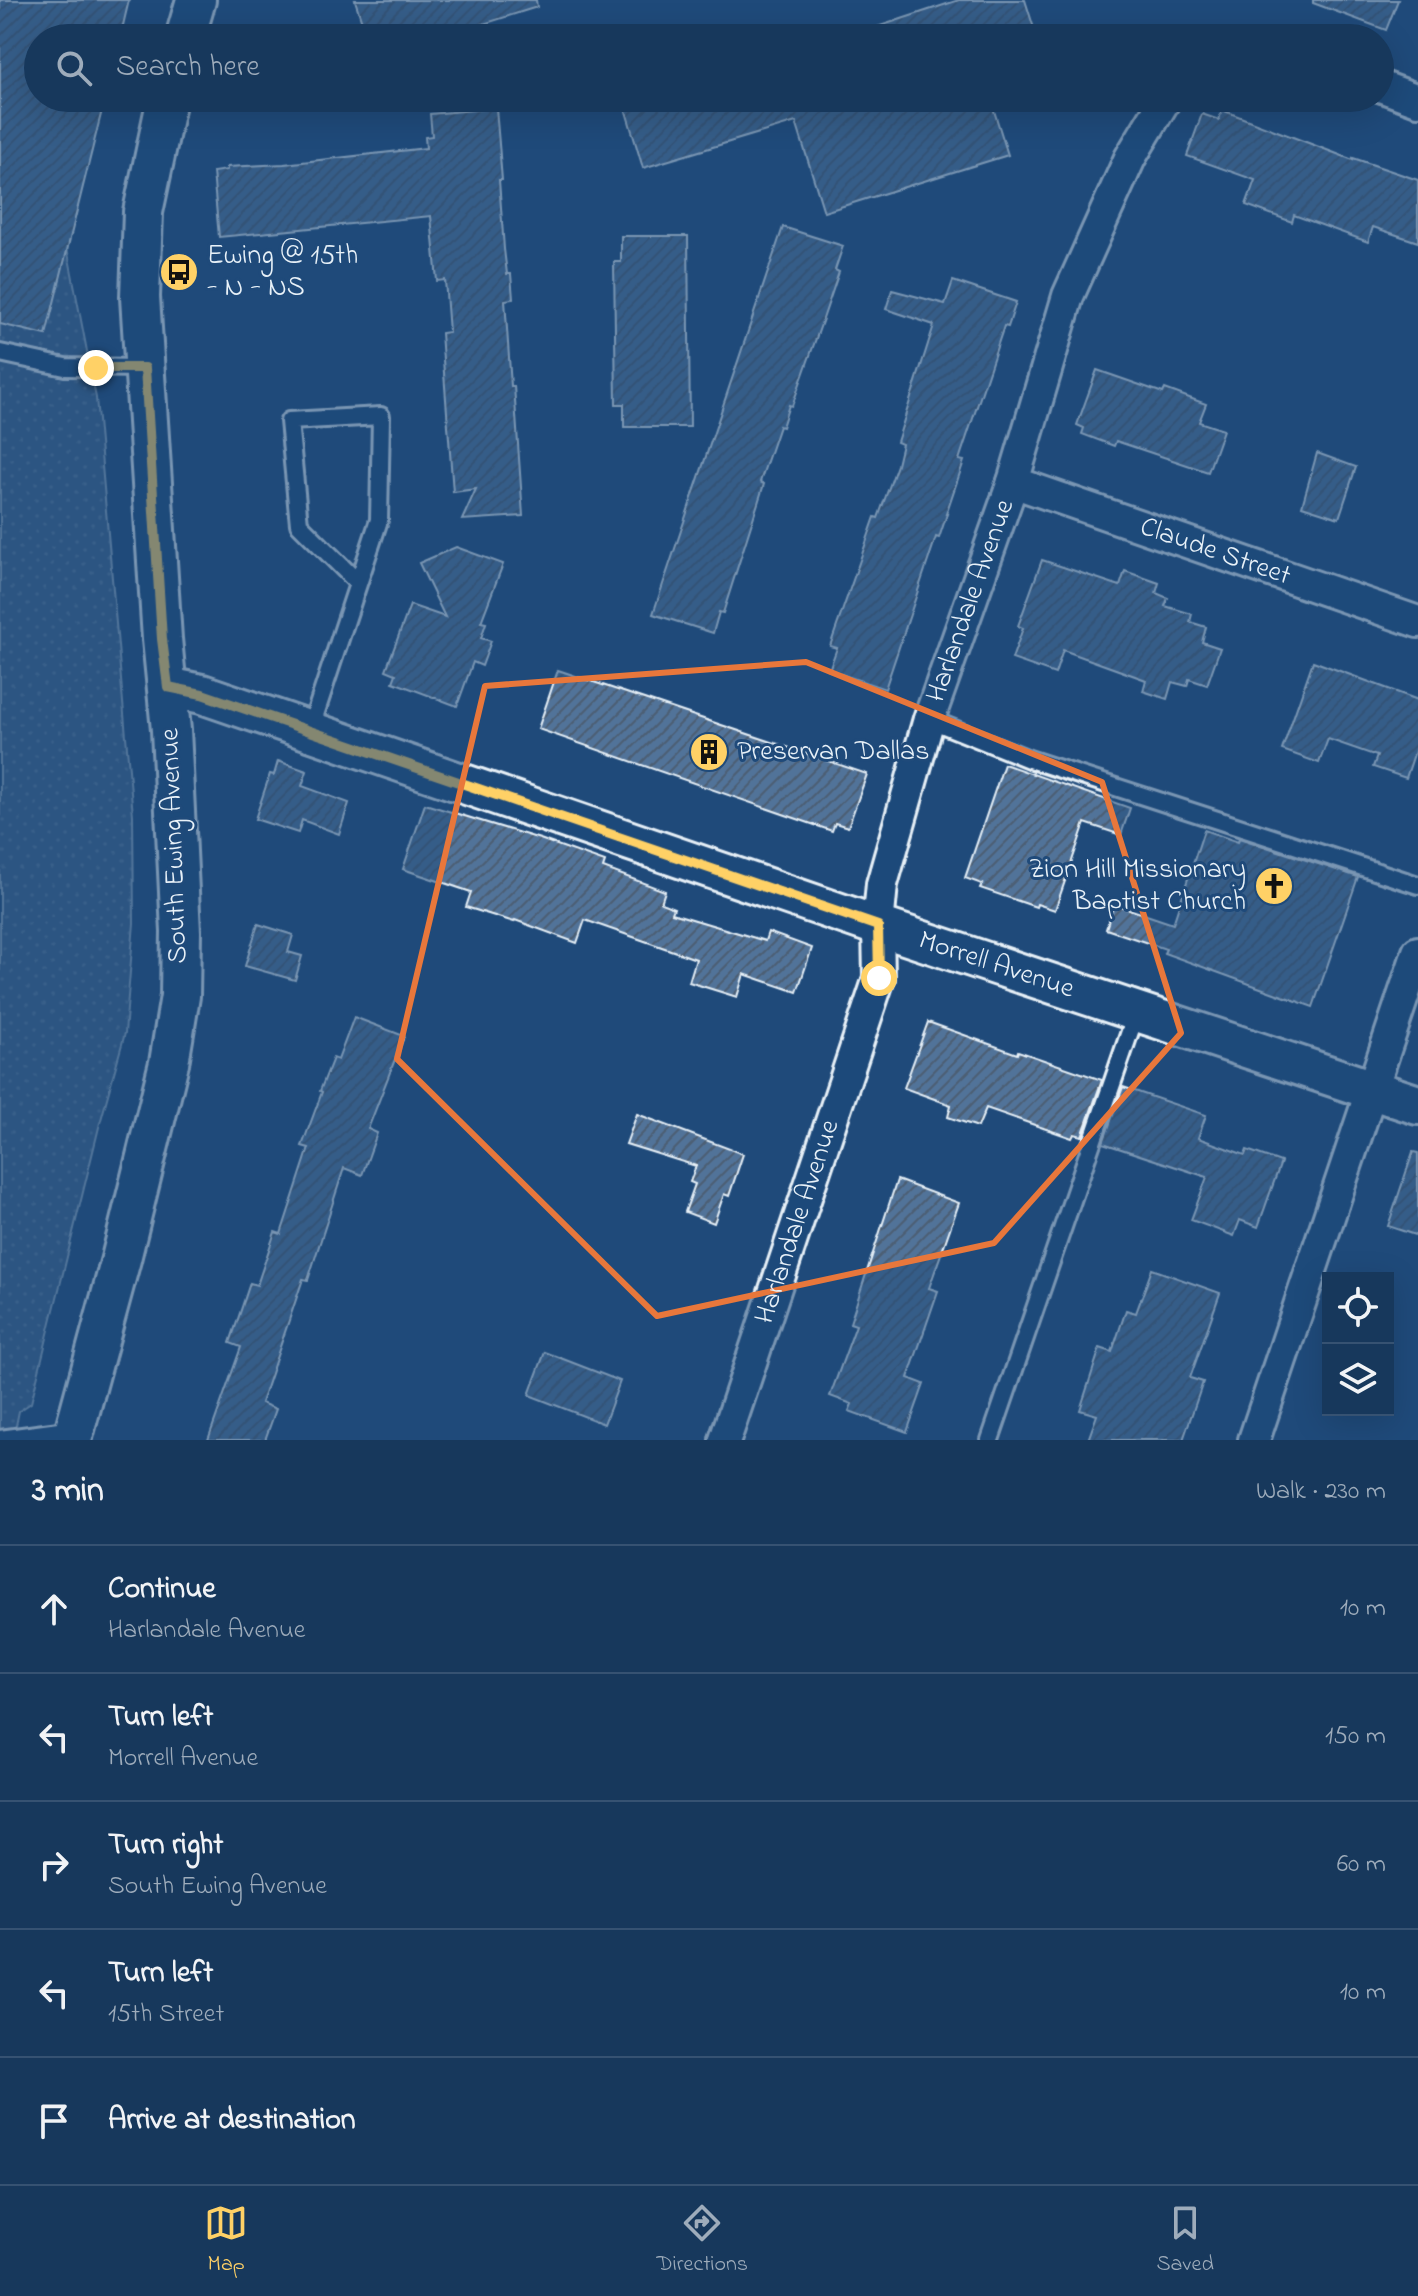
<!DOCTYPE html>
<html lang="en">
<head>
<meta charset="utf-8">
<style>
  :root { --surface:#17385c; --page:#203f62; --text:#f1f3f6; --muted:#9eacbb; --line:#365272; --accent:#ffd166 }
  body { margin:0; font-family:"Indie Flower",sans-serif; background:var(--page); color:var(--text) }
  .controls { position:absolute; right:24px; bottom:24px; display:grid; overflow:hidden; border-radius:0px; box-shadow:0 8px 32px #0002 }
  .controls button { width:72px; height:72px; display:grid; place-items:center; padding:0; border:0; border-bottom:2px solid var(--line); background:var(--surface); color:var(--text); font:40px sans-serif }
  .stop { position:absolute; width:24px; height:24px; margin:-18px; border:6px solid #ffd166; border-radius:50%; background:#fff }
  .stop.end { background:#ffd166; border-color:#fff; box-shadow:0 2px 8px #0008 }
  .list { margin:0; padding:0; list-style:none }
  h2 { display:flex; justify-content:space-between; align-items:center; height:104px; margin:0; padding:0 32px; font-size:34px }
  h2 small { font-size:26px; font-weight:400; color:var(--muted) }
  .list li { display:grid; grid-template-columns:52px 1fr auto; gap:24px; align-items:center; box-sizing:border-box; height:128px; padding:0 32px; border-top:2px solid var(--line) }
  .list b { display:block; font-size:30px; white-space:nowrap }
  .list p { margin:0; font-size:26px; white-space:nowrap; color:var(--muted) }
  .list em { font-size:26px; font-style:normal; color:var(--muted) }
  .icon { flex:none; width:44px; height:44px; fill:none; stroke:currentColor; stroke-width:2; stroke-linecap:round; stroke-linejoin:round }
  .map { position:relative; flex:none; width:1418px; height:1440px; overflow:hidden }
  .search { position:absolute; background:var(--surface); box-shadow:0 8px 32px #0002; left:24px; right:24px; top:24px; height:88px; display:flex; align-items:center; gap:20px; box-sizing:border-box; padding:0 28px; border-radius:44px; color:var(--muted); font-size:30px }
  .sheet { height:744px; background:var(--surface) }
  nav { display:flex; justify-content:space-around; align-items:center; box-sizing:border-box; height:112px; border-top:2px solid var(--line); background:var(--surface); font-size:22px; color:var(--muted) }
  nav a { display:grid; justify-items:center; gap:4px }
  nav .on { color:var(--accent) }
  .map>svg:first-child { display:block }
  .park { fill:url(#park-dots); stroke:#92aac2; stroke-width:2 }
  .building { fill:url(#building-hatch); stroke:#e8f1f8; stroke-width:2 }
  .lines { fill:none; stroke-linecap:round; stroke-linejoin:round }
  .service-casing { stroke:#e8f1f8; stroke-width:22 }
  .minor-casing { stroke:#e8f1f8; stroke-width:36 }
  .tertiary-casing { stroke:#e8f1f8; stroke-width:44 }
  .service { stroke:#1f4a7a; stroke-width:16 }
  .minor { stroke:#1f4a7a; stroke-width:30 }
  .tertiary { stroke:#1f4a7a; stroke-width:38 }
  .route { stroke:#ffd166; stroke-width:10 }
  .marked { fill:none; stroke:#e8773b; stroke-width:6; stroke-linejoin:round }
  .labels { text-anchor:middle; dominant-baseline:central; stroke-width:6; stroke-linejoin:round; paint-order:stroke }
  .poi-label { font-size:28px; fill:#e8f1f8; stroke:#1f4a7a; text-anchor:start }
  .street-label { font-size:28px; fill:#e8f1f8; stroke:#1f4a7a }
</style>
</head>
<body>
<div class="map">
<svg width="1418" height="1440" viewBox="0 0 1418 1440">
  <defs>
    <pattern id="park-dots" width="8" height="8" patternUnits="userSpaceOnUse" patternTransform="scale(2)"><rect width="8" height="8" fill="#3c628c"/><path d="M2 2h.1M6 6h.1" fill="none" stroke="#58799d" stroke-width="1.8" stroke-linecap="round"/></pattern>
    <pattern id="building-hatch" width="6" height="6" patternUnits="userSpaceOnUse" patternTransform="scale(2)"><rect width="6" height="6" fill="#517399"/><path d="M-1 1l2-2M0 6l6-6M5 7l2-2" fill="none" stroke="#4c5e72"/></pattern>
  </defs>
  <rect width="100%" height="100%" fill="#1f4a7a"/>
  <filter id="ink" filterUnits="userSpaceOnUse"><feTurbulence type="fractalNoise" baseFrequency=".0125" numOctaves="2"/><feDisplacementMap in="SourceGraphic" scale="16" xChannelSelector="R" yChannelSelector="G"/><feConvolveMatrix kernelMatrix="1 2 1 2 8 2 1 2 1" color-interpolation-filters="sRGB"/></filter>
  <g filter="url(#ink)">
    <!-- park -->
    <path class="park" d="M 54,180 L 96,398 L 133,815 L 134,923 L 125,1033 L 99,1127 L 31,1403 L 19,1411 L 13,1440 L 0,1440 L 0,205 Z"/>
    <!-- building -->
    <g class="building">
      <path d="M 0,0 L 129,0 L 120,38 L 38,38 L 38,98 L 105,98 L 46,335 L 0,324 Z"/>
      <path d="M 355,0 L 536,0 L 537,7 L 439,38 L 367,38 Z"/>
      <path d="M 959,0 L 1025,0 L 1037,38 L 860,38 L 859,33 Z"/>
      <path d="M 1313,0 L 1398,0 L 1386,30 L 1313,3 Z"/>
      <path d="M 655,98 L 990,98 L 1008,155 L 824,212 L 796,122 L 643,168 L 625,108 Z"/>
      <path d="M 496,108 L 502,180 L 499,180 L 504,249 L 507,274 L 511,274 L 513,299 L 505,300 L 511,386 L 514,386 L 523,516 L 462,520 L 476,489 L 453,492 L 441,333 L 449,332 L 445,280 L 437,281 L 431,216 L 219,237 L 213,172 L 227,170 L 227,167 L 284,164 L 426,148 L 425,137 L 432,136 L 430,114 Z"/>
      <path d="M 1222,110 L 1353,160 L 1353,158 L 1418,180 L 1418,242 L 1373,227 L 1368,242 L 1294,215 L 1292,222 L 1246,205 L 1255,180 L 1187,156 L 1202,114 L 1219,120 Z"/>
      <path d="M 783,227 L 843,246 L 835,270 L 839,272 L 824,316 L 792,406 L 789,405 L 782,427 L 779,426 L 760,482 L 764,484 L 752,522 L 723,613 L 719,612 L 713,633 L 653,614 Z"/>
      <path d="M 621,236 L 688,236 L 690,427 L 624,427 L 624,404 L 616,404 L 614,262 L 621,262 Z"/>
      <path d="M 953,281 L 1016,302 L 1008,327 L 1004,326 L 959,460 L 964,461 L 946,514 L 947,514 L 939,538 L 936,537 L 885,689 L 829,670 L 837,648 L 830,646 L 875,517 L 878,518 L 897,465 L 902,444 L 897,442 L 934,325 L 886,309 L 892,290 L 945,304 Z"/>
      <path d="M 1097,370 L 1163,393 L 1165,389 L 1206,404 L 1199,422 L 1223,430 L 1208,472 L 1116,441 L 1114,446 L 1082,434 L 1084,428 L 1077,425 Z"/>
      <path d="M 1317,453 L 1356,467 L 1339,518 L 1302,506 Z"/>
      <path d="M 456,547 L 503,564 L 481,622 L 486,623 L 481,638 L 491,641 L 482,666 L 473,662 L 457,706 L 393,682 L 396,674 L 386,670 L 410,605 L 445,617 L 419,563 Z"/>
      <path d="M 1042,560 L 1120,586 L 1125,571 L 1159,583 L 1156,593 L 1168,598 L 1165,606 L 1192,614 L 1190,622 L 1206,627 L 1202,642 L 1220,648 L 1207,685 L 1189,679 L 1187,686 L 1172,682 L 1167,699 L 1143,691 L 1146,680 L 1063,650 L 1055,674 L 1012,659 L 1023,628 L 1018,626 Z"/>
      <path d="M 1313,661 L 1418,700 L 1418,742 L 1406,778 L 1373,767 L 1377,756 L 1328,739 L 1319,763 L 1282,750 Z"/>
      <path d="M 558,670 L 867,774 L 848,827 L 835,823 L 832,831 L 538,729 Z"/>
      <path d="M 278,761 L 307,771 L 302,786 L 349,803 L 339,834 L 302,820 L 298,833 L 255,819 L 270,774 L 274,775 Z"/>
      <path d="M 1004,764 L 1130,808 L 1121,835 L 1085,823 L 1055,910 L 1037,904 L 1036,907 L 980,888 L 982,884 L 965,878 Z"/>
      <path d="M 425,804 L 540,839 L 605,862 L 603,868 L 665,891 L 661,903 L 674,908 L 672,913 L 765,941 L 768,932 L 812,948 L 797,992 L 744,974 L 737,997 L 689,982 L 696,959 L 585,920 L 577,943 L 515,920 L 514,922 L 466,907 L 471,892 L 403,869 Z"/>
      <path d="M 1204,830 L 1238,842 L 1239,838 L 1358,877 L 1313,1007 L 1164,953 L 1166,949 L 1106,929 L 1114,904 L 1173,924 Z"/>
      <path d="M 258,924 L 293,935 L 288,952 L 302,956 L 295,980 L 245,966 Z"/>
      <path d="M 354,1017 L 404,1036 L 368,1129 L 377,1133 L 362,1175 L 344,1168 L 308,1280 L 303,1279 L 261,1403 L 276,1409 L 265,1440 L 208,1440 L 241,1347 L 230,1343 L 250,1283 L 257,1285 L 275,1232 L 281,1234 L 309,1148 L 302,1146 L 322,1092 L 320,1091 L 333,1058 L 338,1060 Z"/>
      <path d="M 928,1022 L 1017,1054 L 1018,1051 L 1102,1080 L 1082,1136 L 1074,1134 L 1072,1138 L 986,1108 L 978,1127 L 948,1117 L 951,1105 L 904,1088 Z"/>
      <path d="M 1123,1087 L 1206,1115 L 1198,1138 L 1245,1155 L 1247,1150 L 1281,1162 L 1258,1227 L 1240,1220 L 1234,1236 L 1191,1220 L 1207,1177 L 1103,1143 Z"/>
      <path d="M 637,1114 L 743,1154 L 729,1196 L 724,1194 L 714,1223 L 685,1212 L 695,1184 L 690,1182 L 696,1166 L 626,1144 Z"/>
      <path d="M 1413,1152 L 1418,1153 L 1418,1236 L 1388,1226 Z"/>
      <path d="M 897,1180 L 959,1203 L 929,1288 L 938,1291 L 908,1378 L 924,1384 L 907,1432 L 849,1411 L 852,1404 L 830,1396 L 856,1325 L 850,1323 Z"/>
      <path d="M 1152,1269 L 1220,1293 L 1190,1378 L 1203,1382 L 1183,1440 L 1088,1440 L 1097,1415 L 1080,1410 L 1100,1348 L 1112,1352 L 1126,1310 L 1136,1313 Z"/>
      <path d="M 545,1352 L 620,1381 L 604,1424 L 529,1395 Z"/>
    </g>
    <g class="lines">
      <defs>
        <g id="service">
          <path d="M 0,353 L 65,367 L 145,368"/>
          <path d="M 929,719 L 1029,759 L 1418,885"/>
          <path d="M 310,730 L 379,520 L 381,416 L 289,421 L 299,524 L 358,583"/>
          <path d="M 0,1439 L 74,1429"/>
          <path d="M 990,1440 L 1137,1011"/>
        </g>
        <g id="minor">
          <path d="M 1380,86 L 1418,100"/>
          <path id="s1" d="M 1013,482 L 1418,622"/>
          <path id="s2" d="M 725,1440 L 879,978 L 878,926 L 882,884 L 929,719 L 1013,482 L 1068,296 L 1130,158 L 1166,98"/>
          <path d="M 1254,1440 L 1418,952"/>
        </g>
        <g id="tertiary">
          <path d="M 185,38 L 196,0"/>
          <path id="s3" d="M 168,687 L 202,694 L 878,926 L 1418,1105"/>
          <path d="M 72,1440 L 121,1259 L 169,1063 L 180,996 L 181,932 L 171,730 L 162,639 L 140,297 L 143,212 L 167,98"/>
        </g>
      </defs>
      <!-- service casing -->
      <use href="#service" class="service-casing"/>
      <!-- minor casing -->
      <use href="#minor" class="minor-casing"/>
      <!-- tertiary casing -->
      <use href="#tertiary" class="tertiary-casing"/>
      <!-- service -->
      <use href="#service" class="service"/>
      <!-- minor -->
      <use href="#minor" class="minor"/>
      <!-- tertiary -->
      <use href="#tertiary" class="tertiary"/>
    </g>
  </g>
  <g class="lines" filter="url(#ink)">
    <!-- route -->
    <path class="route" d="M 96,368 L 145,368 L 162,639 L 168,687 L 202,694 L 878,926 L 879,978"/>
  </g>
  <!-- marked area -->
  <path d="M0 0H1418V1440H0ZM 806,662 L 1102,782 L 1181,1033 L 994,1243 L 657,1316 L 397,1059 L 485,686 Z" fill="#1f4a7a" fill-opacity=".55" fill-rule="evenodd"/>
  <path class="marked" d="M 806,662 L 1102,782 L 1181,1033 L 994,1243 L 657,1316 L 397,1059 L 485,686 Z"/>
  <!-- icons -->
  <defs>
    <symbol id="bus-disc" viewBox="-11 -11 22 22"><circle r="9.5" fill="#ffd166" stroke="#1f4a7a"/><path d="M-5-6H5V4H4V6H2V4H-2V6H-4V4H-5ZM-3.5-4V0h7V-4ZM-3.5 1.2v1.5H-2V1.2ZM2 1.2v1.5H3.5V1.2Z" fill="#111"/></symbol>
    <symbol id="building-disc" viewBox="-11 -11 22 22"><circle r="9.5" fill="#ffd166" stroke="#1f4a7a"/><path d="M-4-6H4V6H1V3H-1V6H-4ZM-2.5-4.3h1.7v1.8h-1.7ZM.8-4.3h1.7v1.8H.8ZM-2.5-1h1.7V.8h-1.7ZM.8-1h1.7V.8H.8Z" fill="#111"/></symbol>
    <symbol id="church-disc" viewBox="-11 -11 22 22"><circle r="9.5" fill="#ffd166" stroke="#1f4a7a"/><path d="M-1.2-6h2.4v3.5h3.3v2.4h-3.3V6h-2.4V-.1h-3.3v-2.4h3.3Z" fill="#111"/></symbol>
  </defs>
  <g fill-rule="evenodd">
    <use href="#bus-disc" x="157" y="250" width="44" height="44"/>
    <use href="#building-disc" x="687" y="730" width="44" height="44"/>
    <use href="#church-disc" x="1252" y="864" width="44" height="44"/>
  </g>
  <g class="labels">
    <!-- poi labels -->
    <g class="poi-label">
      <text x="207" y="256">Ewing @ 15th<tspan x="207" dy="32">- N - NS</tspan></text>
      <text x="737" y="752">Preservan Dallas</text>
      <text x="1246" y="870" text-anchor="end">Zion Hill Missionary<tspan x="1246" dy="32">Baptist Church</tspan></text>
    </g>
    <!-- street labels -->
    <g class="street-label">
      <text stroke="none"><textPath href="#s1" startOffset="214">Claude Street</textPath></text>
      <text stroke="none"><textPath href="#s2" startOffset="878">Harlandale Avenue</textPath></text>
      <text transform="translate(175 846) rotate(-92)">South Ewing Avenue</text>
      <text stroke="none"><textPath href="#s3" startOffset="874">Morrell Avenue</textPath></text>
      <text stroke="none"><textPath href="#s2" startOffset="230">Harlandale Avenue</textPath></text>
    </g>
  </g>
</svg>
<div class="controls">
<button><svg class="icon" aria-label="locate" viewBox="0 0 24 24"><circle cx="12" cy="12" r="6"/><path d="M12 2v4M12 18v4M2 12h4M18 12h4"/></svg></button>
<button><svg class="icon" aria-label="layers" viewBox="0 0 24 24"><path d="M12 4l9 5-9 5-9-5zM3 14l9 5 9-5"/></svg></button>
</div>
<div class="stop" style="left:879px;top:978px"></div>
<div class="stop end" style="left:96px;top:368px"></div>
<div class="search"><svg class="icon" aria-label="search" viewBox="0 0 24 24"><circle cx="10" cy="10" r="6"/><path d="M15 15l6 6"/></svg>Search here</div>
</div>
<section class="sheet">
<h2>3 min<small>Walk · 230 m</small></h2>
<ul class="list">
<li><svg class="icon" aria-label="ahead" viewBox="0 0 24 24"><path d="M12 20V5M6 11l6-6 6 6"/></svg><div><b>Continue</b><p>Harlandale Avenue</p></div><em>10 m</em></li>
<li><svg class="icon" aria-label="left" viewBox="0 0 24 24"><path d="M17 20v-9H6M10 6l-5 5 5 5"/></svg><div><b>Turn left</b><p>Morrell Avenue</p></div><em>150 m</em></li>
<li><svg class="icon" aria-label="right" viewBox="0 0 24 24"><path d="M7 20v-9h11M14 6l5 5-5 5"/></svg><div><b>Turn right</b><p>South Ewing Avenue</p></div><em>60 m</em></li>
<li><svg class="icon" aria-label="left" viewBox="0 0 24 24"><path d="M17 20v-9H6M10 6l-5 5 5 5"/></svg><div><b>Turn left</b><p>15th Street</p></div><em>10 m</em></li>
<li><svg class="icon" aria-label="arrive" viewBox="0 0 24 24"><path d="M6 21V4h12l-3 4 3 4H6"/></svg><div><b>Arrive at destination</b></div></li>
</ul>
</section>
<nav>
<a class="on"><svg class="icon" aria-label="map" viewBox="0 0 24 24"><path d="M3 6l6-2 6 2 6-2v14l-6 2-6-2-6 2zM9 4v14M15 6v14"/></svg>Map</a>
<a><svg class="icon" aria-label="directions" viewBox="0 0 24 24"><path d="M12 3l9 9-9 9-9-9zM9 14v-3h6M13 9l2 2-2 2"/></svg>Directions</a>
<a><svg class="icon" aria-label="saved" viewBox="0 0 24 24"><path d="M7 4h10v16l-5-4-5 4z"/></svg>Saved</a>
</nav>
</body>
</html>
